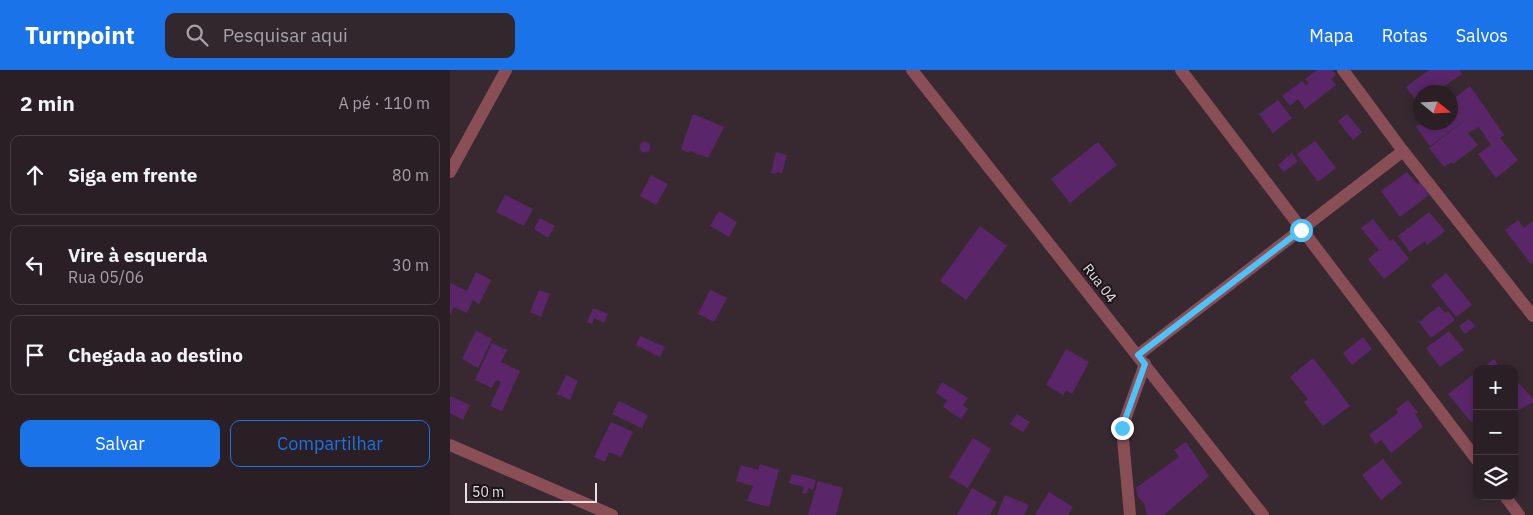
<!DOCTYPE html>
<html lang="pt">
<head>
<meta charset="utf-8">
<style>
  :root { --surface:#2a1f25; --page:#32272d; --text:#f1f3f6; --muted:#a5a2a7; --line:#463d42; --accent:#1a73e8 }
  body { margin:0; font-family:"IBM Plex Sans",sans-serif; background:var(--page); color:var(--text) }
  .controls { position:absolute; right:15px; bottom:15px; display:grid; overflow:hidden; border-radius:10px; box-shadow:0 2px 8px #0003 }
  .controls button { width:45px; height:45px; display:grid; place-items:center; padding:0; border:0; border-bottom:1px solid var(--line); background:var(--surface); color:var(--text); font:25px sans-serif }
  .compass { position:absolute; left:963px; top:15px; width:45px; height:45px; border-radius:50%; background:var(--surface); box-shadow:0 2px 8px #0003; rotate:108deg }
  .scale { position:absolute; left:15px; bottom:12px; width:132px; box-sizing:border-box; padding-left:5px; border:2px solid #e8dee3; border-top:0; font-size:14px; line-height:18px; white-space:nowrap; color:#e8dee3; -webkit-text-stroke:4px #1b1418; paint-order:stroke }
  .stop { position:absolute; width:15px; height:15px; margin:-11px; border:4px solid #4fc3f7; border-radius:50%; background:#fff }
  .stop.end { background:#4fc3f7; border-color:#fff; box-shadow:0 1px 5px #0008 }
  .list { margin:0; padding:0; list-style:none }
  h2 { display:flex; justify-content:space-between; align-items:center; height:65px; margin:0; padding:0 20px; font-size:21px }
  h2 small { font-size:16px; font-weight:400; color:var(--muted) }
  .list li { display:grid; grid-template-columns:32px 1fr auto; gap:15px; align-items:center; box-sizing:border-box; height:80px; margin:0 10px 10px; padding:0 10px; border:1px solid var(--line); border-radius:10px }
  .list b { display:block; font-size:19px; white-space:nowrap }
  .list p { margin:0; font-size:16px; white-space:nowrap; color:var(--muted) }
  .list em { font-size:16px; font-style:normal; color:var(--muted) }
  .actions { display:flex; gap:10px; padding:15px 20px }
  .actions a { flex:1; padding:11px 0; border:1px solid var(--accent); border-radius:10px; text-align:center; font-size:18px; color:var(--accent) }
  .actions .main { background:var(--accent); color:#fff }
  .icon { flex:none; width:28px; height:28px; fill:none; stroke:currentColor; stroke-width:2; stroke-linecap:round; stroke-linejoin:round }
  .map { position:relative; flex:none; width:1083px; height:445px; overflow:hidden }
  header { display:flex; align-items:center; gap:30px; box-sizing:border-box; height:70px; padding:0 25px; background:var(--accent); color:#fff }
  header strong { font-size:24px }
  nav { display:flex; gap:28px; margin-inline-start:auto; font-size:18px }
  .search { width:350px; height:45px; background:var(--page); display:flex; align-items:center; gap:12px; box-sizing:border-box; padding:0 18px; border-radius:10px; color:var(--muted); font-size:19px }
  main { display:flex }
  aside { flex:1; background:var(--surface) }
  .map>svg:first-child { display:block }
  .building { fill:#5a2669 }
  .lines { fill:none; stroke-linecap:round; stroke-linejoin:round }
  .minor { stroke:#8a4e57; stroke-width:12 }
  .route { stroke:#4fc3f7; stroke-width:6 }
  .labels { text-anchor:middle; dominant-baseline:central; stroke-width:4; stroke-linejoin:round; paint-order:stroke }
  .street-label { font-size:14px; fill:#e8dee3; stroke:#1b1418 }
</style>
</head>
<body>
<header>
<strong>Turnpoint</strong>
<div class="search"><svg class="icon" aria-label="search" viewBox="0 0 24 24"><circle cx="10" cy="10" r="6"/><path d="M15 15l6 6"/></svg>Pesquisar aqui</div>
<nav><a>Mapa</a><a>Rotas</a><a>Salvos</a></nav>
</header>
<main>
<aside>
<h2>2 min<small>A pé · 110 m</small></h2>
<ul class="list">
<li><svg class="icon" aria-label="ahead" viewBox="0 0 24 24"><path d="M12 20V5M6 11l6-6 6 6"/></svg><div><b>Siga em frente</b></div><em>80 m</em></li>
<li><svg class="icon" aria-label="left" viewBox="0 0 24 24"><path d="M17 20v-9H6M10 6l-5 5 5 5"/></svg><div><b>Vire à esquerda</b><p>Rua 05/06</p></div><em>30 m</em></li>
<li><svg class="icon" aria-label="arrive" viewBox="0 0 24 24"><path d="M6 21V4h12l-3 4 3 4H6"/></svg><div><b>Chegada ao destino</b></div></li>
</ul>
<div class="actions"><a class="main">Salvar</a><a>Compartilhar</a></div>
</aside>
<div class="map">
<svg width="1083" height="445" viewBox="0 0 1083 445">
  <rect width="100%" height="100%" fill="#382931"/>
  <!-- building -->
  <g class="building">
    <path d="M 867,0 L 882,0 L 886,5 L 881,9 L 886,15 L 855,39 L 848,29 L 840,36 L 832,26 L 852,11 L 856,15 L 859,13 L 855,9 Z"/>
    <path d="M 979,0 L 1009,0 L 1012,4 L 985,22 L 971,22 L 969,35 L 956,17 Z"/>
    <path d="M 1020,16 L 1054,65 L 1050,68 L 1068,90 L 1046,108 L 1028,84 L 1041,75 L 1029,57 L 1018,63 L 1028,75 L 1003,94 L 1002,92 L 994,97 L 979,78 L 1021,45 L 980,76 L 966,57 L 972,52 L 1001,52 L 1001,31 Z"/>
    <path d="M 828,30 L 842,48 L 823,63 L 809,44 Z"/>
    <path d="M 243,44 L 274,57 L 258,88 L 240,81 L 239,83 L 231,79 Z"/>
    <path d="M 897,44 L 912,62 L 903,70 L 888,51 Z"/>
    <path d="M 865,71 L 886,98 L 868,112 L 847,84 Z"/>
    <circle cx="195" cy="77" r="5.5"/>
    <path d="M 648,72 L 667,95 L 620,133 L 601,109 Z"/>
    <path d="M 326,82 L 337,85 L 332,103 L 327,102 L 326,104 L 321,103 Z"/>
    <path d="M 842,83 L 848,91 L 834,102 L 828,95 Z"/>
    <path d="M 957,102 L 967,114 L 970,112 L 979,125 L 950,147 L 931,121 Z"/>
    <path d="M 201,105 L 218,114 L 206,135 L 190,126 Z"/>
    <path d="M 55,125 L 83,139 L 74,156 L 46,142 Z"/>
    <path d="M 269,141 L 287,152 L 279,167 L 260,156 Z"/>
    <path d="M 979,142 L 995,161 L 977,175 L 975,171 L 960,182 L 948,166 Z"/>
    <path d="M 90,148 L 105,156 L 98,168 L 84,159 Z"/>
    <path d="M 923,149 L 940,171 L 943,169 L 959,189 L 934,209 L 918,189 L 929,180 L 911,158 Z"/>
    <path d="M 1068,150 L 1074,158 L 1083,151 L 1083,192 L 1081,194 L 1055,160 Z"/>
    <path d="M 530,156 L 557,176 L 516,230 L 490,211 Z"/>
    <path d="M 26,202 L 41,210 L 29,234 L 23,230 L 17,243 L 4,237 L 0,245 L 0,213 L 17,221 Z"/>
    <path d="M 996,203 L 1022,235 L 1006,247 L 981,215 Z"/>
    <path d="M 89,220 L 100,224 L 91,247 L 80,242 Z"/>
    <path d="M 260,220 L 277,228 L 264,252 L 248,244 Z"/>
    <path d="M 989,236 L 995,243 L 998,241 L 1005,250 L 981,268 L 969,252 Z"/>
    <path d="M 143,238 L 158,244 L 154,253 L 144,248 L 142,254 L 137,252 Z"/>
    <path d="M 1019,249 L 1025,256 L 1015,264 L 1009,256 Z"/>
    <path d="M 26,261 L 42,269 L 28,298 L 12,289 Z"/>
    <path d="M 999,261 L 1014,280 L 990,297 L 976,278 Z"/>
    <path d="M 190,266 L 215,277 L 210,287 L 186,275 Z"/>
    <path d="M 913,267 L 922,279 L 902,295 L 893,283 Z"/>
    <path d="M 42,273 L 57,280 L 51,292 L 70,301 L 52,341 L 40,336 L 51,312 L 46,310 L 42,318 L 25,310 Z"/>
    <path d="M 616,279 L 639,292 L 622,324 L 616,320 L 613,325 L 596,315 Z"/>
    <path d="M 863,288 L 900,336 L 873,356 L 854,332 L 858,329 L 840,307 Z"/>
    <path d="M 1044,289 L 1050,298 L 1054,295 L 1057,299 L 1031,299 Z"/>
    <path d="M 1027,302 L 1027,348 L 1021,352 L 998,324 Z"/>
    <path d="M 116,305 L 128,311 L 120,330 L 107,324 Z"/>
    <path d="M 1064,308 L 1083,329 L 1083,332 L 1069,340 L 1064,336 Z"/>
    <path d="M 492,312 L 518,328 L 513,335 L 518,339 L 511,349 L 493,337 L 497,330 L 486,323 Z"/>
    <path d="M 0,326 L 20,335 L 13,350 L 0,343 Z"/>
    <path d="M 958,330 L 968,343 L 965,344 L 973,357 L 941,383 L 931,370 L 926,374 L 919,365 L 948,343 L 946,339 Z"/>
    <path d="M 169,331 L 198,345 L 192,358 L 162,344 Z"/>
    <path d="M 567,344 L 580,352 L 573,362 L 560,354 Z"/>
    <path d="M 161,352 L 183,362 L 171,387 L 159,382 L 155,392 L 144,387 Z"/>
    <path d="M 523,368 L 541,379 L 518,418 L 499,407 Z"/>
    <path d="M 736,372 L 759,406 L 714,445 L 697,445 L 694,433 L 688,427 L 686,418 L 729,387 L 724,380 Z"/>
    <path d="M 933,389 L 952,413 L 931,430 L 912,405 Z"/>
    <path d="M 310,394 L 329,400 L 319,437 L 297,431 L 303,416 L 286,411 L 291,395 L 308,400 Z"/>
    <path d="M 342,404 L 366,410 L 363,420 L 358,418 L 357,424 L 352,423 L 354,417 L 339,413 Z"/>
    <path d="M 368,411 L 393,418 L 386,445 L 358,445 Z"/>
    <path d="M 522,418 L 547,432 L 540,445 L 507,445 Z"/>
    <path d="M 599,422 L 623,437 L 618,445 L 585,445 Z"/>
    <path d="M 555,425 L 579,435 L 574,445 L 547,445 Z"/>
  </g>
  <g class="lines">
    <!-- minor -->
    <g class="minor">
      <path d="M 462,0 L 813,445"/>
      <path d="M 731,0 L 1027,390"/>
      <path d="M 893,0 L 953,81 L 1083,246"/>
      <path d="M 0,102 L 56,0"/>
      <path d="M 688,285 L 953,81"/>
      <path d="M 0,375 L 162,445"/>
      <path d="M 1055,426 L 1069,445"/>
      <path d="M 680,445 L 672,358 L 695,294"/>
    </g>
  </g>
  <g class="lines">
    <!-- route -->
    <path class="route" d="M 672,358 L 695,294 L 688,285 L 851,160"/>
  </g>
  <g class="labels">
    <!-- street labels -->
    <g class="street-label">
      <text transform="translate(650 213) rotate(52)">Rua 04</text>
    </g>
  </g>
</svg>
<div class="controls">
<button>+</button>
<button>−</button>
<button><svg class="icon" aria-label="layers" viewBox="0 0 24 24"><path d="M12 4l9 5-9 5-9-5zM3 14l9 5 9-5"/></svg></button>
</div>
<svg class="compass" viewBox="-18 -18 36 36"><path d="M0-13l5 13h-10z" fill="#e53935"/><path d="M0 13l5-13h-10z" fill="#a5a2a7"/></svg>
<div class="scale">50 m</div>
<div class="stop" style="left:851px;top:160px"></div>
<div class="stop end" style="left:672px;top:358px"></div>
</div>
</main>
</body>
</html>
